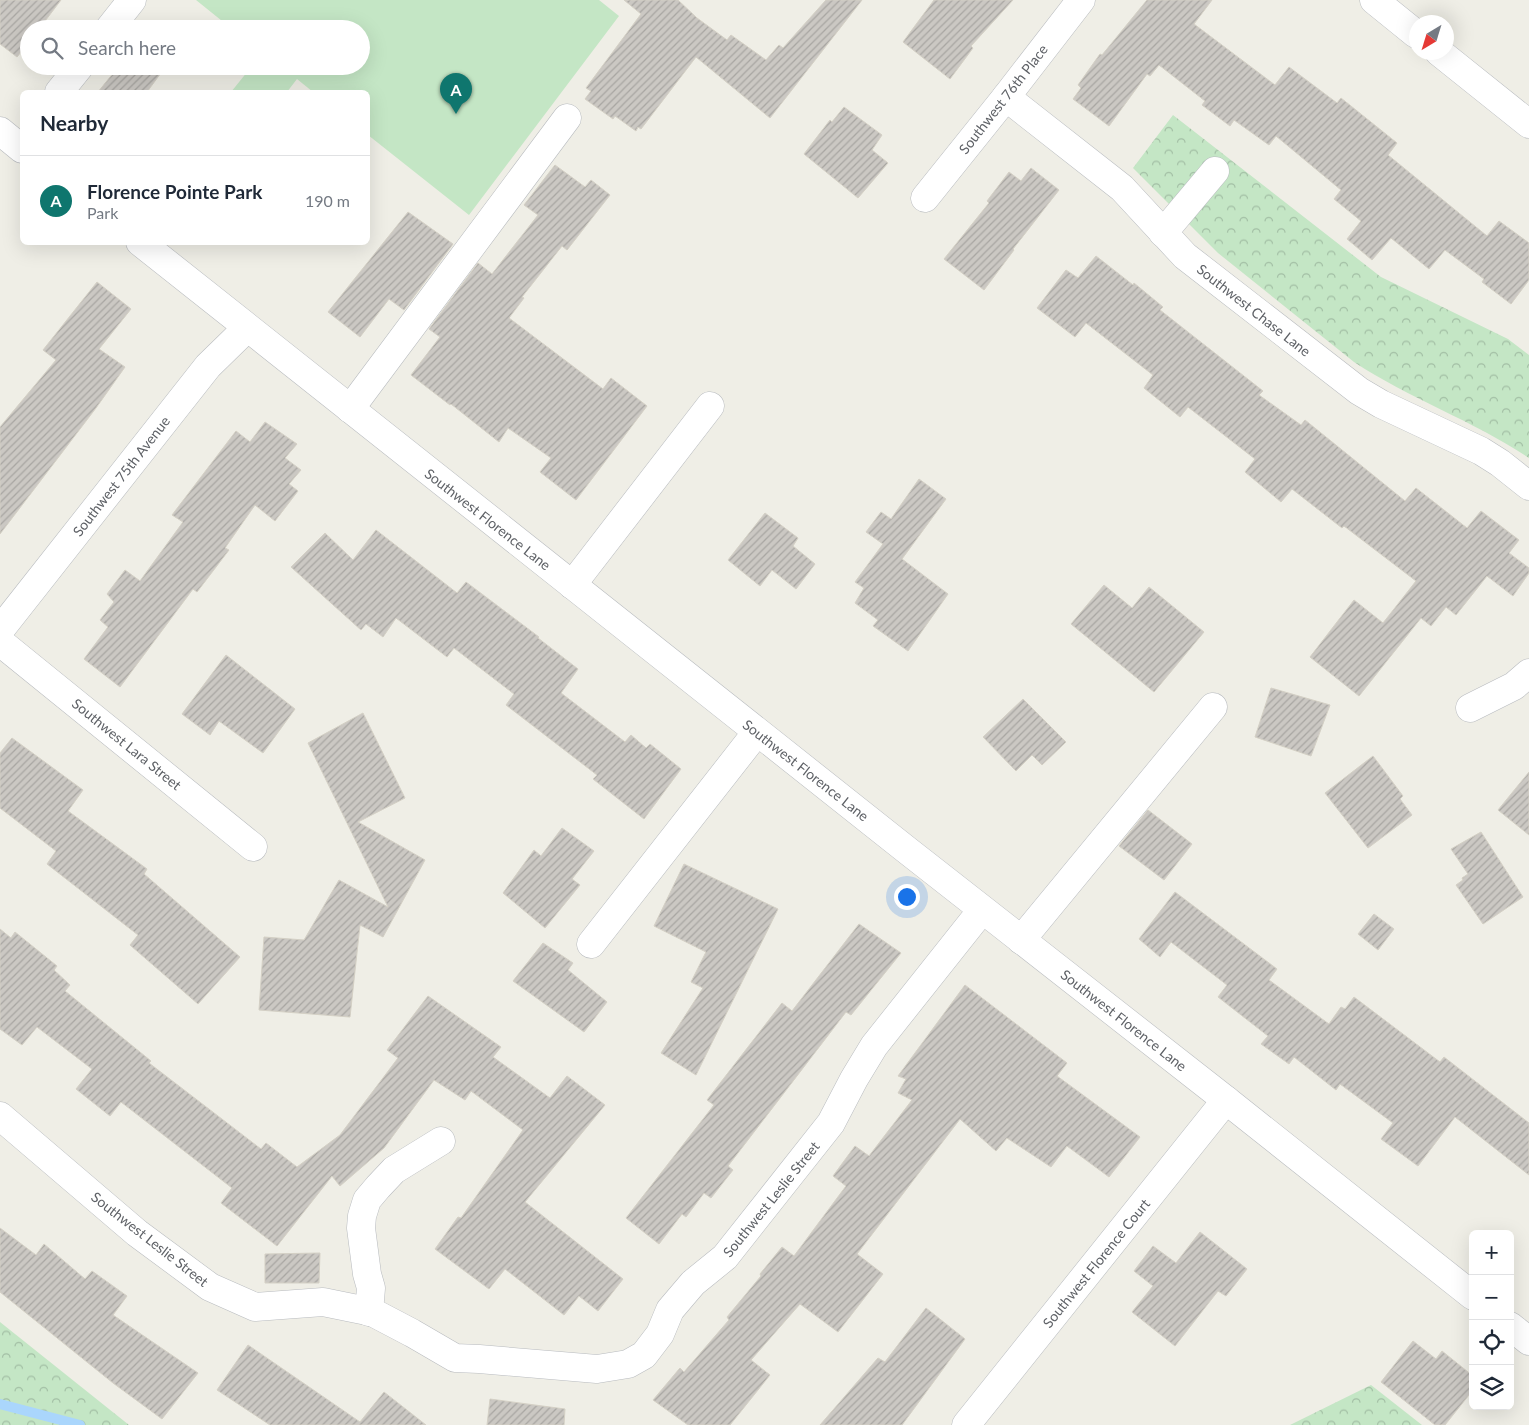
<!DOCTYPE html>
<html lang="en">
<head>
<meta charset="utf-8">
<style>
  :root { --surface:#fff; --page:#f6f6f7; --text:#1f2937; --muted:#747a83; --line:#e0e1e3; --accent:#0f766e }
  body { margin:0; font-family:Lato,sans-serif; background:var(--page); color:var(--text) }
  .controls { position:absolute; right:15px; bottom:15px; display:grid; overflow:hidden; border-radius:8px; box-shadow:0 5px 20px #0002 }
  .controls button { width:45px; height:45px; display:grid; place-items:center; padding:0; border:0; border-bottom:1px solid var(--line); background:var(--surface); color:var(--text); font:25px sans-serif }
  .compass { position:absolute; left:1409px; top:15px; width:45px; height:45px; border-radius:50%; background:var(--surface); box-shadow:0 5px 20px #0002; rotate:218deg }
  .you { position:absolute; left:906px; top:896px; width:18px; height:18px; margin:-12px; border:4px solid #fff; border-radius:50%; background:#1a73e8; box-shadow:0 0 0 8px #1a73e833 }
  .badge { display:grid; place-items:center; width:32px; height:32px; border-radius:50%; background:var(--accent); color:#fff; font-size:16px; font-weight:700 }
  .pin { position:absolute; translate:-50% -41px; filter:drop-shadow(0 1px 2px #0008) }
  .pin::after { content:''; position:absolute; top:26px; width:18px; height:15px; background:inherit; clip-path:polygon(0 0,100% 0,50% 100%) }
  .list { margin:0; padding:0; list-style:none }
  h2 { display:flex; justify-content:space-between; align-items:center; height:65px; margin:0; padding:0 20px; font-size:21px }
  h2 small { font-size:16px; font-weight:400; color:var(--muted) }
  .list li { display:grid; grid-template-columns:32px 1fr auto; gap:15px; align-items:center; box-sizing:border-box; height:90px; padding:0 20px; border-top:1px solid var(--line) }
  .list b { display:block; font-size:19px; white-space:nowrap }
  .list p { margin:0; font-size:16px; white-space:nowrap; color:var(--muted) }
  .list em { font-size:16px; font-style:normal; color:var(--muted) }
  .icon { flex:none; width:28px; height:28px; fill:none; stroke:currentColor; stroke-width:2; stroke-linecap:round; stroke-linejoin:round }
  .map { position:relative; flex:none; width:1529px; height:1425px; overflow:hidden }
  .search { position:absolute; background:var(--surface); box-shadow:0 5px 20px #0002; left:20px; top:20px; width:350px; height:55px; display:flex; align-items:center; gap:12px; box-sizing:border-box; padding:0 18px; border-radius:28px; color:var(--muted); font-size:19px }
  .panel { position:absolute; background:var(--surface); box-shadow:0 5px 20px #0002; left:20px; top:90px; width:350px; height:155px; border-radius:8px }
  .map>svg:first-child { display:block }
  .forest { fill:url(#forest-crowns) }
  .green { fill:#c4e6c5 }
  .lines { fill:none; stroke-linecap:round; stroke-linejoin:round }
  .stream { stroke:#aad6fc; stroke-width:10 }
  .building { fill:url(#building-hatch); stroke:#d4d0c5 }
  .minor-casing { stroke:#b8bbbf; stroke-width:29 }
  .minor { stroke:#fff; stroke-width:28 }
  .labels { text-anchor:middle; dominant-baseline:central; stroke-width:4.5; stroke-linejoin:round; paint-order:stroke }
  .street-label { font-size:14px; fill:#5e6166; stroke:#fff }
</style>
</head>
<body>
<div class="map">
<svg width="1529" height="1425" viewBox="0 0 1529 1425">
  <defs>
    <pattern id="forest-crowns" width="20" height="18" patternUnits="userSpaceOnUse" patternTransform="scale(1.25)"><rect width="20" height="18" fill="#c4e6c5"/><path d="M2 6a3 3 0 1 1 6 0M12 15a3 3 0 1 1 6 0" fill="none" stroke="#a2bea4"/></pattern>
    <pattern id="building-hatch" width="6" height="6" patternUnits="userSpaceOnUse" patternTransform="scale(1.25)"><rect width="6" height="6" fill="#cbc8c3"/><path d="M-1 1l2-2M0 6l6-6M5 7l2-2" fill="none" stroke="#a8a6a2"/></pattern>
  </defs>
  <rect width="100%" height="100%" fill="#efeee6"/>
  <!-- forest -->
  <g class="forest">
    <path d="M 1173,115 L 1381,277 L 1508,339 L 1529,355 L 1529,458 C 1474,421 1410,399 1354,362 L 1218,253 L 1133,168 Z"/>
    <path d="M 0,1322 L 129,1425 L 0,1425 Z"/>
    <path d="M 1371,1385 L 1422,1425 L 1290,1425 Z"/>
  </g>
  <!-- green -->
  <path class="green" d="M 196,0 L 599,0 L 619,16 L 469,215 L 368,135 L 368,92 L 313,92 L 297,79 L 287,92 L 231,92 L 252,66 L 361,66 L 361,29 L 232,29 Z"/>
  <g class="lines">
    <!-- stream -->
    <path class="stream" d="M 0,1404 L 80,1425"/>
  </g>
  <!-- building -->
  <g class="building">
    <path d="M 0,0 L 61,0 L 39,29 L 29,29 L 29,42 L 17,57 L 0,44 Z"/>
    <path d="M 624,0 L 678,0 L 697,18 L 727,40 L 731,35 L 766,60 L 779,45 L 783,48 L 826,0 L 862,0 L 770,118 L 696,57 L 641,129 L 638,127 L 636,131 L 615,116 L 613,119 L 585,99 L 591,91 L 586,88 L 641,14 Z"/>
    <path d="M 934,0 L 1013,0 L 971,46 L 973,48 L 950,79 L 903,42 Z"/>
    <path d="M 1147,0 L 1212,0 L 1194,24 L 1275,85 L 1289,67 L 1337,103 L 1341,98 L 1397,143 L 1388,155 L 1487,236 L 1499,221 L 1529,243 L 1529,280 L 1511,304 L 1482,282 L 1484,279 L 1445,250 L 1429,269 L 1391,238 L 1372,260 L 1347,239 L 1361,221 L 1334,199 L 1341,190 L 1276,136 L 1269,145 L 1234,120 L 1230,126 L 1202,105 L 1205,101 L 1159,65 L 1150,76 L 1147,74 L 1109,126 L 1073,99 L 1081,88 L 1078,85 L 1100,54 L 1102,55 Z"/>
    <path d="M 119,66 L 166,66 L 147,92 L 98,92 Z"/>
    <path d="M 844,107 L 882,135 L 872,150 L 888,163 L 858,198 L 804,154 L 830,120 L 832,122 Z"/>
    <path d="M 555,165 L 585,187 L 591,180 L 610,195 L 567,250 L 562,246 L 522,297 L 524,298 L 509,318 L 603,389 L 611,378 L 647,406 L 576,500 L 540,472 L 551,458 L 508,428 L 499,442 L 451,404 L 450,405 L 411,375 L 440,337 L 429,329 L 478,263 L 492,274 L 538,215 L 524,205 Z"/>
    <path d="M 1031,168 L 1059,190 L 1013,249 L 1014,250 L 984,290 L 944,259 L 989,203 L 987,201 L 1009,172 L 1021,181 Z"/>
    <path d="M 408,212 L 453,244 L 404,310 L 389,299 L 360,337 L 328,312 Z"/>
    <path d="M 1096,256 L 1133,285 L 1134,283 L 1163,307 L 1160,310 L 1263,391 L 1259,395 L 1301,425 L 1305,420 L 1405,501 L 1416,488 L 1467,528 L 1481,511 L 1519,540 L 1509,553 L 1529,568 L 1529,573 L 1513,596 L 1487,576 L 1456,615 L 1446,607 L 1431,626 L 1421,618 L 1359,696 L 1310,657 L 1354,600 L 1383,623 L 1416,581 L 1344,526 L 1342,528 L 1292,489 L 1281,502 L 1245,472 L 1255,459 L 1188,407 L 1180,417 L 1144,388 L 1153,375 L 1086,323 L 1075,337 L 1037,308 L 1066,270 L 1078,278 Z"/>
    <path d="M 97,282 L 131,309 L 99,349 L 125,367 L 96,408 L 0,534 L 0,427 L 56,360 L 43,350 Z"/>
    <path d="M 265,422 L 297,444 L 285,458 L 301,470 L 289,484 L 298,491 L 275,521 L 255,505 L 225,548 L 229,550 L 197,592 L 193,589 L 120,687 L 84,659 L 108,627 L 100,620 L 114,602 L 107,594 L 125,570 L 140,581 L 183,522 L 172,515 L 236,431 L 250,442 Z"/>
    <path d="M 919,479 L 946,499 L 902,559 L 948,594 L 908,651 L 873,626 L 878,620 L 855,603 L 864,588 L 855,582 L 883,544 L 866,532 L 881,512 L 891,519 Z"/>
    <path d="M 765,513 L 798,538 L 793,546 L 815,564 L 796,589 L 772,570 L 760,586 L 728,560 Z"/>
    <path d="M 376,530 L 457,593 L 466,582 L 539,637 L 538,638 L 578,669 L 561,693 L 625,742 L 631,735 L 646,748 L 650,744 L 681,769 L 644,819 L 593,779 L 597,775 L 506,705 L 514,694 L 454,648 L 447,657 L 396,618 L 383,637 L 366,624 L 361,630 L 291,567 L 325,533 L 353,560 Z"/>
    <path d="M 1104,585 L 1132,608 L 1149,587 L 1204,632 L 1154,692 L 1071,624 Z"/>
    <path d="M 226,655 L 295,709 L 263,753 L 219,721 L 210,735 L 182,714 Z"/>
    <path d="M 1271,688 L 1330,705 L 1311,756 L 1255,737 Z"/>
    <path d="M 1023,699 L 1066,742 L 1042,765 L 1032,755 L 1016,771 L 983,737 Z"/>
    <path d="M 363,713 L 405,798 L 358,822 L 425,860 L 383,937 L 360,925 L 350,1017 L 259,1010 L 264,937 L 304,940 L 339,880 L 388,907 L 308,743 Z"/>
    <path d="M 12,738 L 83,790 L 68,811 L 147,869 L 144,874 L 240,957 L 198,1004 L 130,945 L 138,935 L 47,864 L 56,851 L 0,808 L 0,753 Z"/>
    <path d="M 1373,756 L 1403,796 L 1400,799 L 1412,815 L 1368,848 L 1325,793 Z"/>
    <path d="M 1529,772 L 1529,835 L 1498,810 Z"/>
    <path d="M 1148,810 L 1192,844 L 1164,880 L 1119,846 Z"/>
    <path d="M 562,828 L 594,851 L 572,879 L 580,885 L 545,928 L 503,893 L 534,850 L 541,856 Z"/>
    <path d="M 1481,832 L 1523,897 L 1483,924 L 1456,885 L 1463,880 L 1462,878 L 1468,874 L 1451,849 Z"/>
    <path d="M 684,864 L 778,909 L 696,1075 L 661,1053 L 703,988 L 691,982 L 706,952 L 654,926 Z"/>
    <path d="M 1175,892 L 1277,969 L 1269,980 L 1329,1024 L 1341,1007 L 1345,1009 L 1354,997 L 1440,1062 L 1444,1057 L 1529,1123 L 1529,1175 L 1455,1117 L 1418,1166 L 1381,1139 L 1393,1123 L 1340,1084 L 1336,1090 L 1294,1057 L 1289,1064 L 1261,1044 L 1268,1036 L 1218,997 L 1227,985 L 1171,942 L 1160,957 L 1139,939 Z"/>
    <path d="M 1374,914 L 1394,929 L 1378,950 L 1358,934 Z"/>
    <path d="M 859,924 L 901,953 L 851,1015 L 846,1012 L 728,1166 L 733,1170 L 711,1198 L 704,1193 L 686,1217 L 682,1214 L 659,1244 L 626,1218 L 714,1105 L 707,1100 L 782,1003 L 792,1011 Z"/>
    <path d="M 0,929 L 11,938 L 15,932 L 57,966 L 54,970 L 70,985 L 65,991 L 151,1061 L 149,1063 L 261,1149 L 266,1143 L 297,1167 L 340,1135 L 398,1058 L 387,1050 L 428,996 L 501,1047 L 493,1057 L 550,1098 L 567,1076 L 605,1105 L 525,1202 L 623,1279 L 598,1311 L 579,1296 L 564,1315 L 505,1269 L 489,1289 L 435,1249 L 458,1217 L 461,1218 L 523,1130 L 471,1091 L 465,1100 L 434,1080 L 384,1148 L 340,1186 L 332,1176 L 277,1246 L 221,1203 L 232,1188 L 121,1102 L 110,1116 L 76,1089 L 92,1069 L 37,1027 L 22,1045 L 0,1029 Z"/>
    <path d="M 543,943 L 573,963 L 568,970 L 607,1002 L 584,1032 L 513,981 Z"/>
    <path d="M 965,985 L 1067,1063 L 1057,1076 L 1140,1137 L 1109,1177 L 1067,1146 L 1051,1167 L 1007,1138 L 996,1151 L 960,1119 L 857,1254 L 883,1274 L 838,1332 L 800,1304 L 751,1360 L 770,1375 L 730,1425 L 688,1425 L 653,1400 L 680,1368 L 684,1372 L 729,1320 L 727,1317 L 761,1276 L 760,1274 L 782,1247 L 794,1256 L 846,1186 L 833,1176 L 855,1146 L 869,1156 L 912,1100 L 898,1093 L 906,1079 L 898,1076 Z"/>
    <path d="M 0,1228 L 36,1255 L 44,1244 L 85,1279 L 92,1271 L 127,1296 L 113,1315 L 198,1373 L 162,1419 L 113,1383 L 0,1292 Z"/>
    <path d="M 1200,1232 L 1247,1269 L 1226,1296 L 1218,1291 L 1175,1346 L 1132,1312 L 1153,1286 L 1134,1271 L 1153,1246 L 1176,1263 Z"/>
    <path d="M 320,1253 L 319,1283 L 265,1283 L 265,1254 Z"/>
    <path d="M 926,1308 L 965,1339 L 902,1425 L 820,1425 L 878,1358 L 885,1362 Z"/>
    <path d="M 1413,1341 L 1436,1359 L 1442,1351 L 1473,1376 L 1473,1390 L 1445,1425 L 1435,1425 L 1381,1382 Z"/>
    <path d="M 248,1345 L 360,1422 L 384,1392 L 426,1425 L 270,1425 L 217,1390 Z"/>
    <path d="M 490,1399 L 565,1409 L 564,1425 L 487,1425 Z"/>
  </g>
  <g class="lines">
    <defs>
      <g id="minor">
        <path d="M 1374,0 L 1416,34"/>
        <path d="M 109,29 L 132,0"/>
        <path d="M 1439,52 L 1529,124"/>
        <path d="M 59,92 L 80,66"/>
        <path d="M 1006,97 L 1122,188 L 1185,256 L 1359,391 L 1381,404 L 1481,451 L 1500,463 L 1529,486"/>
        <path d="M 0,131 L 22,149"/>
        <path d="M 925,198 L 1006,97 L 1081,0"/>
        <path d="M 1163,233 L 1215,171"/>
        <path d="M 140,242 L 908,851 L 1226,1100 L 1473,1296"/>
        <path d="M 350,409 L 567,118"/>
        <path d="M 572,585 L 710,406"/>
        <path d="M 0,630 L 208,366 L 247,328"/>
        <path d="M 0,642 L 253,847"/>
        <path d="M 1470,708 L 1514,686 L 1529,673"/>
        <path d="M 1021,940 L 1213,707"/>
        <path d="M 591,944 L 757,732"/>
        <path d="M 0,1116 L 137,1233 L 210,1287 L 255,1307 L 323,1302 L 372,1312 L 412,1333 L 455,1358 L 479,1359 L 597,1369 L 628,1364 L 644,1355 L 660,1334 L 670,1310 L 693,1283 L 725,1257 L 831,1123 L 854,1079 L 874,1046 L 982,910"/>
        <path d="M 369,1312 L 371,1288 L 367,1274 L 361,1228 L 362,1216 L 367,1200 L 378,1187 L 394,1170 L 441,1141"/>
        <path d="M 1510,1326 L 1529,1341"/>
        <path d="M 966,1425 L 1226,1100"/>
      </g>
    </defs>
    <!-- minor casing -->
    <use href="#minor" class="minor-casing"/>
    <!-- minor -->
    <use href="#minor" class="minor"/>
  </g>
  <g class="labels">
    <!-- street labels -->
    <g class="street-label">
      <text transform="translate(1003 99) rotate(-52)">Southwest 76th Place</text>
      <text transform="translate(1254 310) rotate(38)">Southwest Chase Lane</text>
      <text transform="translate(121 476) rotate(-52)">Southwest 75th Avenue</text>
      <text transform="translate(488 519) rotate(38)">Southwest Florence Lane</text>
      <text transform="translate(127 744) rotate(39)">Southwest Lara Street</text>
      <text transform="translate(806 770) rotate(38)">Southwest Florence Lane</text>
      <text transform="translate(1124 1020) rotate(38)">Southwest Florence Lane</text>
      <text transform="translate(771 1199) rotate(-51)">Southwest Leslie Street</text>
      <text transform="translate(150 1239) rotate(38)">Southwest Leslie Street</text>
      <text transform="translate(1096 1263) rotate(-51)">Southwest Florence Court</text>
    </g>
  </g>
</svg>
<div class="controls">
<button>+</button>
<button>−</button>
<button><svg class="icon" aria-label="locate" viewBox="0 0 24 24"><circle cx="12" cy="12" r="6"/><path d="M12 2v4M12 18v4M2 12h4M18 12h4"/></svg></button>
<button><svg class="icon" aria-label="layers" viewBox="0 0 24 24"><path d="M12 4l9 5-9 5-9-5zM3 14l9 5 9-5"/></svg></button>
</div>
<svg class="compass" viewBox="-18 -18 36 36"><path d="M0-13l5 13h-10z" fill="#e53935"/><path d="M0 13l5-13h-10z" fill="#747a83"/></svg>
<div class="you"></div>
<div class="pin badge" style="left:456px;top:114px">A</div>
<div class="search"><svg class="icon" aria-label="search" viewBox="0 0 24 24"><circle cx="10" cy="10" r="6"/><path d="M15 15l6 6"/></svg>Search here</div>
<section class="panel">
<h2>Nearby<small></small></h2>
<ul class="list">
<li><span class="badge">A</span><div><b>Florence Pointe Park</b><p>Park</p></div><em>190 m</em></li>
</ul>
</section>
</div>
</body>
</html>
